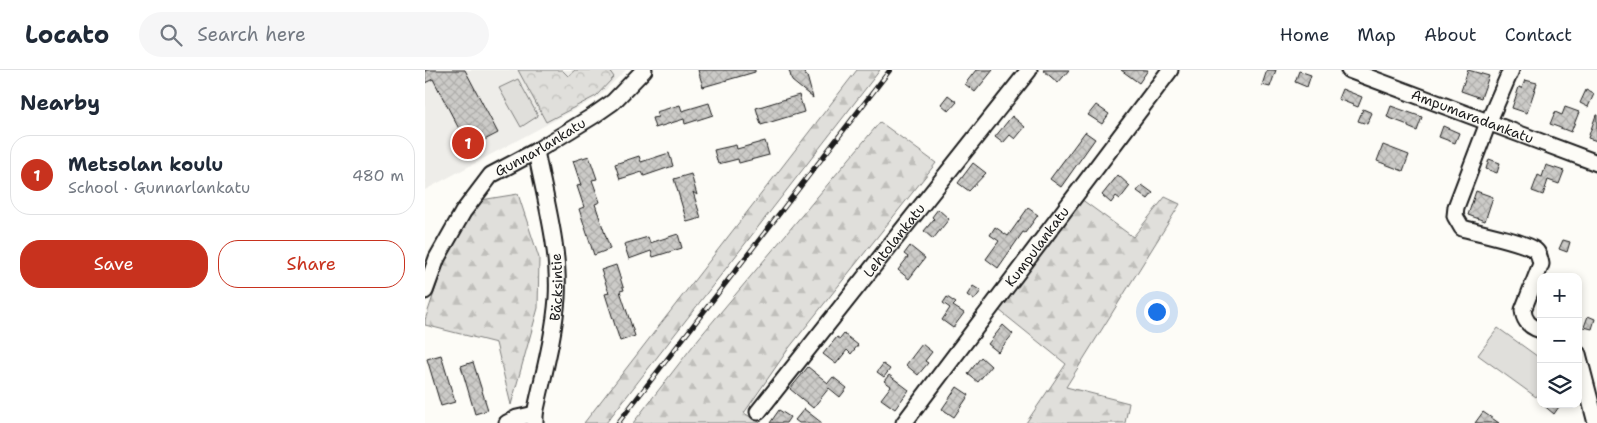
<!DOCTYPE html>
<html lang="en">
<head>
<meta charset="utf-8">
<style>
  :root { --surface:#fff; --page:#f6f6f7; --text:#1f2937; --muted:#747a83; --line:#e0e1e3; --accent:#c8321e }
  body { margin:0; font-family:"Shantell Sans",sans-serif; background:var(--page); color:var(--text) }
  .controls { position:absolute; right:15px; bottom:15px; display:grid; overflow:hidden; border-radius:10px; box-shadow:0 2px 8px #0003 }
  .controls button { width:45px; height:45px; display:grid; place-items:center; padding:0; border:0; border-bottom:1px solid var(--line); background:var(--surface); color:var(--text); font:25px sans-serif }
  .you { position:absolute; left:731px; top:241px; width:18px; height:18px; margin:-12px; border:4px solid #fff; border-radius:50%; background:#1a73e8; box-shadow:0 0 0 8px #1a73e833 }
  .badge { display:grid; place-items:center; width:32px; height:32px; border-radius:50%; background:var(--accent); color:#fff; font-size:16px; font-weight:700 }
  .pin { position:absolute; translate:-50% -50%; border:2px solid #fff; box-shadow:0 1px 5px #0006 }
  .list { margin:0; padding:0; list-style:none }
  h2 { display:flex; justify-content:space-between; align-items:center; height:65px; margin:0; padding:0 20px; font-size:21px }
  h2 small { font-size:16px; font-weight:400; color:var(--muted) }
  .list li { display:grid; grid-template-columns:32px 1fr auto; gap:15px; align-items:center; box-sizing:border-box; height:80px; margin:0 10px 10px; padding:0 10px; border:1px solid var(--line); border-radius:20px }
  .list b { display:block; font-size:19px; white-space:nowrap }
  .list p { margin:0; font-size:16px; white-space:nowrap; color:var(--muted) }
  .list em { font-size:16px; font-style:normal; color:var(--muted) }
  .actions { display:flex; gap:10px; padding:15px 20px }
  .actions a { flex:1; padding:11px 0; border:1px solid var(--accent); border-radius:20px; text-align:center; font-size:18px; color:var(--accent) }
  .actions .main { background:var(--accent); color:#fff }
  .icon { flex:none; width:28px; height:28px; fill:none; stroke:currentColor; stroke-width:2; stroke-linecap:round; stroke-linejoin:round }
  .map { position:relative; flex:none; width:1172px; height:353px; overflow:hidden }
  header { display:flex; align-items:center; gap:30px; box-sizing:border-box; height:70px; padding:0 25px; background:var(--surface); border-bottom:1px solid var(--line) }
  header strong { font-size:24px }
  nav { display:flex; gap:28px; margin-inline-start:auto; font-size:18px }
  .search { width:350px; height:45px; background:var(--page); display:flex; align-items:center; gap:12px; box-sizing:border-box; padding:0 18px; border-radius:28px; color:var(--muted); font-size:19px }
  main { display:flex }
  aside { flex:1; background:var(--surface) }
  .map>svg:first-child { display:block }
  .built { fill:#eeede9 }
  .forest { fill:url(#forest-firs); stroke:#7e7e7c }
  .park { fill:url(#park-crowns); stroke:#7e7e7c }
  .garden { fill:#e0dfdb; stroke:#7e7e7c }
  .building { fill:url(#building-cross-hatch); stroke:#1c1c1c }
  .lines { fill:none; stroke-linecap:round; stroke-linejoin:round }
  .minor-casing { stroke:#1c1c1c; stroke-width:19 }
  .minor { stroke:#fdfcf7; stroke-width:15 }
  .rail-casing { stroke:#1c1c1c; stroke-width:5 }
  .rail { stroke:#fdfcf7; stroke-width:3; stroke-dasharray:9; stroke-linecap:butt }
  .labels { text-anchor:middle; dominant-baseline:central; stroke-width:5; stroke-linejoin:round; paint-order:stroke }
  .street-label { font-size:14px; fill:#1c1c1c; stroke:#fdfcf7 }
</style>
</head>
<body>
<header>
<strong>Locato</strong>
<div class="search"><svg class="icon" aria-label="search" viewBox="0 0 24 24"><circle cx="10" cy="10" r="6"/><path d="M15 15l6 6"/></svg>Search here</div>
<nav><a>Home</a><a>Map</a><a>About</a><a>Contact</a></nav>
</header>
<main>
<aside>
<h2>Nearby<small></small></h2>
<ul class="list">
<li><span class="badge">1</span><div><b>Metsolan koulu</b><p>School · Gunnarlankatu</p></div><em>480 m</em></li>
</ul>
<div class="actions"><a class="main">Save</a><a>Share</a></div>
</aside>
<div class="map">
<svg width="1172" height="353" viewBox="0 0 1172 353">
  <defs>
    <pattern id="forest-firs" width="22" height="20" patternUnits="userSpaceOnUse" patternTransform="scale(1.25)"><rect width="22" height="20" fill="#e0dfdb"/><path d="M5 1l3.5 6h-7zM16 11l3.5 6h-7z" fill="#c0bfbb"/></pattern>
    <pattern id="park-crowns" width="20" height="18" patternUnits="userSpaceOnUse" patternTransform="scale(1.25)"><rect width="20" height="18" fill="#e0dfdb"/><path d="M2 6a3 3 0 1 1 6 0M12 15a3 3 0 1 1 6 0" fill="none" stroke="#c0bfbb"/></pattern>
    <pattern id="building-cross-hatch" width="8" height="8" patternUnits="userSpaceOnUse" patternTransform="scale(1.25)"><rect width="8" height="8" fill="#cccbc8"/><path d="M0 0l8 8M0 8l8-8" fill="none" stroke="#afaeab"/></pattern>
  </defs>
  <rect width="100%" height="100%" fill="#fdfcf7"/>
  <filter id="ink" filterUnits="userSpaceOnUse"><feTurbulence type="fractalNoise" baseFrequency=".02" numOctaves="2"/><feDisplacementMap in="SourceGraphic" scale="10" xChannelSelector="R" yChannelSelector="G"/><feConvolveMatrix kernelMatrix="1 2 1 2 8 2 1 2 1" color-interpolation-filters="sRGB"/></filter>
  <g filter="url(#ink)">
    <!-- built -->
    <path class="built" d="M 0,0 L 201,0 L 173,27 L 0,120 Z"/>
    <!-- forest -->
    <g class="forest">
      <path d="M 432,0 L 455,0 L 181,353 L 159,353 Z"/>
      <path d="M 455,52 L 511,93 L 364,278 L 319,343 L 336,353 L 208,353 L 274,268 Z"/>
      <path d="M 93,124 L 114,188 L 113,238 L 86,335 L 71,273 L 0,255 L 0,250 L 23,181 L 56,130 Z"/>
      <path d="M 740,127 L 755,134 L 641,317 L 704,333 L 700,353 L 601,353 L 641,294 L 574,240 L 656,129 L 708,167 Z"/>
    </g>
    <!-- park -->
    <path class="park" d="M 93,0 L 137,0 L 143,6 L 150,0 L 184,0 L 189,7 L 171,26 L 121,52 Z"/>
    <!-- garden -->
    <g class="garden">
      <path d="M 93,9 L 113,46 L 96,57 L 74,18 Z"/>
      <path d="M 1073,258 L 1116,289 L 1116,321 L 1111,327 L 1053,285 Z"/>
    </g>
    <!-- building -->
    <g class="building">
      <path d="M 0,0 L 40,0 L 73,63 L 44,78 L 8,9 L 0,13 Z"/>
      <path d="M 273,0 L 330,0 L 330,2 L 278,17 Z"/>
      <path d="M 364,0 L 378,0 L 380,5 L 382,6 L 388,28 L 367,11 Z"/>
      <path d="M 551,0 L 568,0 L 550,22 L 540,14 Z"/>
      <path d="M 618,0 L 644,0 L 633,13 Z"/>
      <path d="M 696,0 L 723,0 L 714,13 Z"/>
      <path d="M 842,0 L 851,0 L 845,17 L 837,15 Z"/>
      <path d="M 1043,0 L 1064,6 L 1056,28 L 1036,21 Z"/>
      <path d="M 874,1 L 886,5 L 882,17 L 870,12 Z"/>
      <path d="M 1100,10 L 1112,13 L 1102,43 L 1087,38 L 1094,17 L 1097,18 Z"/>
      <path d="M 917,19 L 937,27 L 933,37 L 913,29 Z"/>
      <path d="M 1161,20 L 1169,24 L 1163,37 L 1155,33 Z"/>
      <path d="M 374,25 L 379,42 L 336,55 L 331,38 Z"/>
      <path d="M 523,25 L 532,32 L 524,41 L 516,34 Z"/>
      <path d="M 284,33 L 288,45 L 260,54 L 259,49 L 230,58 L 227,48 L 233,47 L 231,42 L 255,35 L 257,41 Z"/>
      <path d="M 671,35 L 684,44 L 677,54 L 663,45 Z"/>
      <path d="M 966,36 L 997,47 L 992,61 L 983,57 L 983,55 L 962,47 Z"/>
      <path d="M 1140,37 L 1154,42 L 1146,62 L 1125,54 L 1130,42 L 1137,45 Z"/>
      <path d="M 938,39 L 947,43 L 942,54 L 933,51 Z"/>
      <path d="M 1171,45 L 1172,45 L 1172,71 L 1163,68 Z"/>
      <path d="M 587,46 L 600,57 L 590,69 L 585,65 L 578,73 L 570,67 Z"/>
      <path d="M 1018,56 L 1034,63 L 1030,73 L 1014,67 Z"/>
      <path d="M 660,62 L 670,69 L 636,117 L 625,109 Z"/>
      <path d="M 340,71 L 344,85 L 314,93 L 313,89 L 293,94 L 289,80 L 311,75 L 312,79 Z"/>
      <path d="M 958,75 L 984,85 L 978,101 L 952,91 Z"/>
      <path d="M 244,83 L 248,96 L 219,106 L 217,102 L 195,109 L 190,94 L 214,86 L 216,92 Z"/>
      <path d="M 164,86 L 172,109 L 167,110 L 175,132 L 170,134 L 185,179 L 169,185 L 154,139 L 159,137 L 152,116 L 156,115 L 148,91 Z"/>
      <path d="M 1064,89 L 1075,93 L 1072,103 L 1061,99 Z"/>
      <path d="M 548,93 L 561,103 L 544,121 L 533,113 Z"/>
      <path d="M 1121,95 L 1139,101 L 1134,114 L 1123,110 L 1118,125 L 1107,121 L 1113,105 L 1117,107 Z"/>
      <path d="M 266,104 L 272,125 L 268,122 L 276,148 L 262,152 L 249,109 Z"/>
      <path d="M 693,105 L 705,116 L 695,129 L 691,126 L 686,133 L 677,125 Z"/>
      <path d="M 717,115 L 728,123 L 723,129 L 712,121 Z"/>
      <path d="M 1051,121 L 1068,127 L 1060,151 L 1043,145 Z"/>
      <path d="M 603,138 L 613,145 L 600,163 L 598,162 L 573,198 L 561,189 L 574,171 L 565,165 L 570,157 L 583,166 Z"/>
      <path d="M 513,139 L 524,149 L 508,169 L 499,161 L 509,149 L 507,147 Z"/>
      <path d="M 253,164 L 257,178 L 228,187 L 226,181 L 204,189 L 199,174 L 223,167 L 225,173 Z"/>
      <path d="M 1138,170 L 1145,172 L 1142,182 L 1134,179 Z"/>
      <path d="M 485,176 L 500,188 L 484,209 L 473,200 L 483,187 L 479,184 Z"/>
      <path d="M 191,195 L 199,220 L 195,221 L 210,266 L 195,271 L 180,224 L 184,223 L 176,200 Z"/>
      <path d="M 548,216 L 556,221 L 549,230 L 542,225 Z"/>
      <path d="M 522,227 L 531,233 L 528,236 L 539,243 L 528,258 L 517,250 L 525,238 L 518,233 Z"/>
      <path d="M 1163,246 L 1170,249 L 1167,259 L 1159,257 Z"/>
      <path d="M 578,255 L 588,264 L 573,282 L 563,274 Z"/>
      <path d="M 419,264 L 433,275 L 426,284 L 422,280 L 411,294 L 398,284 L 412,267 L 415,269 Z"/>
      <path d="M 497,274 L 507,282 L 500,291 L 503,293 L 493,305 L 481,295 Z"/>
      <path d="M 16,285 L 30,332 L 16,336 L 2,289 Z"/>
      <path d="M 556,287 L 566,296 L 553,312 L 543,304 Z"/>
      <path d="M 48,292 L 63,340 L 50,344 L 36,296 Z"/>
      <path d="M 458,294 L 465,299 L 459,307 L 452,302 Z"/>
      <path d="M 383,297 L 403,313 L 408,307 L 422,318 L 415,327 L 404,318 L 388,338 L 365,319 Z"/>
      <path d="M 464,305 L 484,320 L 470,339 L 456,329 L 466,316 L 459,311 Z"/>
      <path d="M 532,317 L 544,325 L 529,347 L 517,339 Z"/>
      <path d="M 1117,334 L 1136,334 L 1129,344 Z"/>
      <path d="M 379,339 L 397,353 L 374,353 L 370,350 Z"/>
      <path d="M 354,340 L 365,347 L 361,353 L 345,353 Z"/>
      <path d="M 1058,342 L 1074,353 L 1050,353 Z"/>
    </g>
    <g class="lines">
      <defs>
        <g id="minor">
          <path id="s1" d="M 924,0 L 1172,93"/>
          <path d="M 1086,0 L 1063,53 L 1031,137 L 1030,146 L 1037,158 C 1051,162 1100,172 1110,180 C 1114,183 1115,189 1116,194 L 1098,240 C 1099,251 1105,257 1116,260"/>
          <path id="s2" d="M 0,221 L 12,188 L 38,142 L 66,105 L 111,81 L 168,46 L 188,32 L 219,0"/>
          <path d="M 1153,284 L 1171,353"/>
          <path id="s3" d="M 333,342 L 604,0"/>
          <path d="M 82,353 L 92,348 L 110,344"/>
          <path id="s4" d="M 110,353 L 110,344 C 118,306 129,267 132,228 C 135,179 120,129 111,81"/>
          <path id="s5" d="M 479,353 L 745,0"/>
        </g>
      </defs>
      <!-- minor casing -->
      <use href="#minor" class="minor-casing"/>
      <!-- minor -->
      <use href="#minor" class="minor"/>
      <defs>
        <path id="rail" d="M 193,353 L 465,0"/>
      </defs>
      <!-- rail casing -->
      <use href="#rail" class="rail-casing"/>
      <!-- rail -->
      <use href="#rail" class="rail"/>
    </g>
  </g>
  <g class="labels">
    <!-- street labels -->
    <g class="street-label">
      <text stroke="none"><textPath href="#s1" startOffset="132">Ampumaradankatu</textPath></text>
      <text stroke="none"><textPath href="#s2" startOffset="191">Gunnarlankatu</textPath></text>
      <text stroke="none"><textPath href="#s3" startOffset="219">Lehtolankatu</textPath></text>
      <text stroke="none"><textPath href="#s5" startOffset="221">Kumpulankatu</textPath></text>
      <text stroke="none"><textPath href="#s4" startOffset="138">Bäcksintie</textPath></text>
    </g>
  </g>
</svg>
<div class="controls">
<button>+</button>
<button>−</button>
<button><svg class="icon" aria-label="layers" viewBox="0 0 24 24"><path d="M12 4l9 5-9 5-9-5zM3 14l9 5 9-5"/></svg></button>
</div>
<div class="you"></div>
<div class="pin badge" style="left:43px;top:73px">1</div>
</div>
</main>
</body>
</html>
